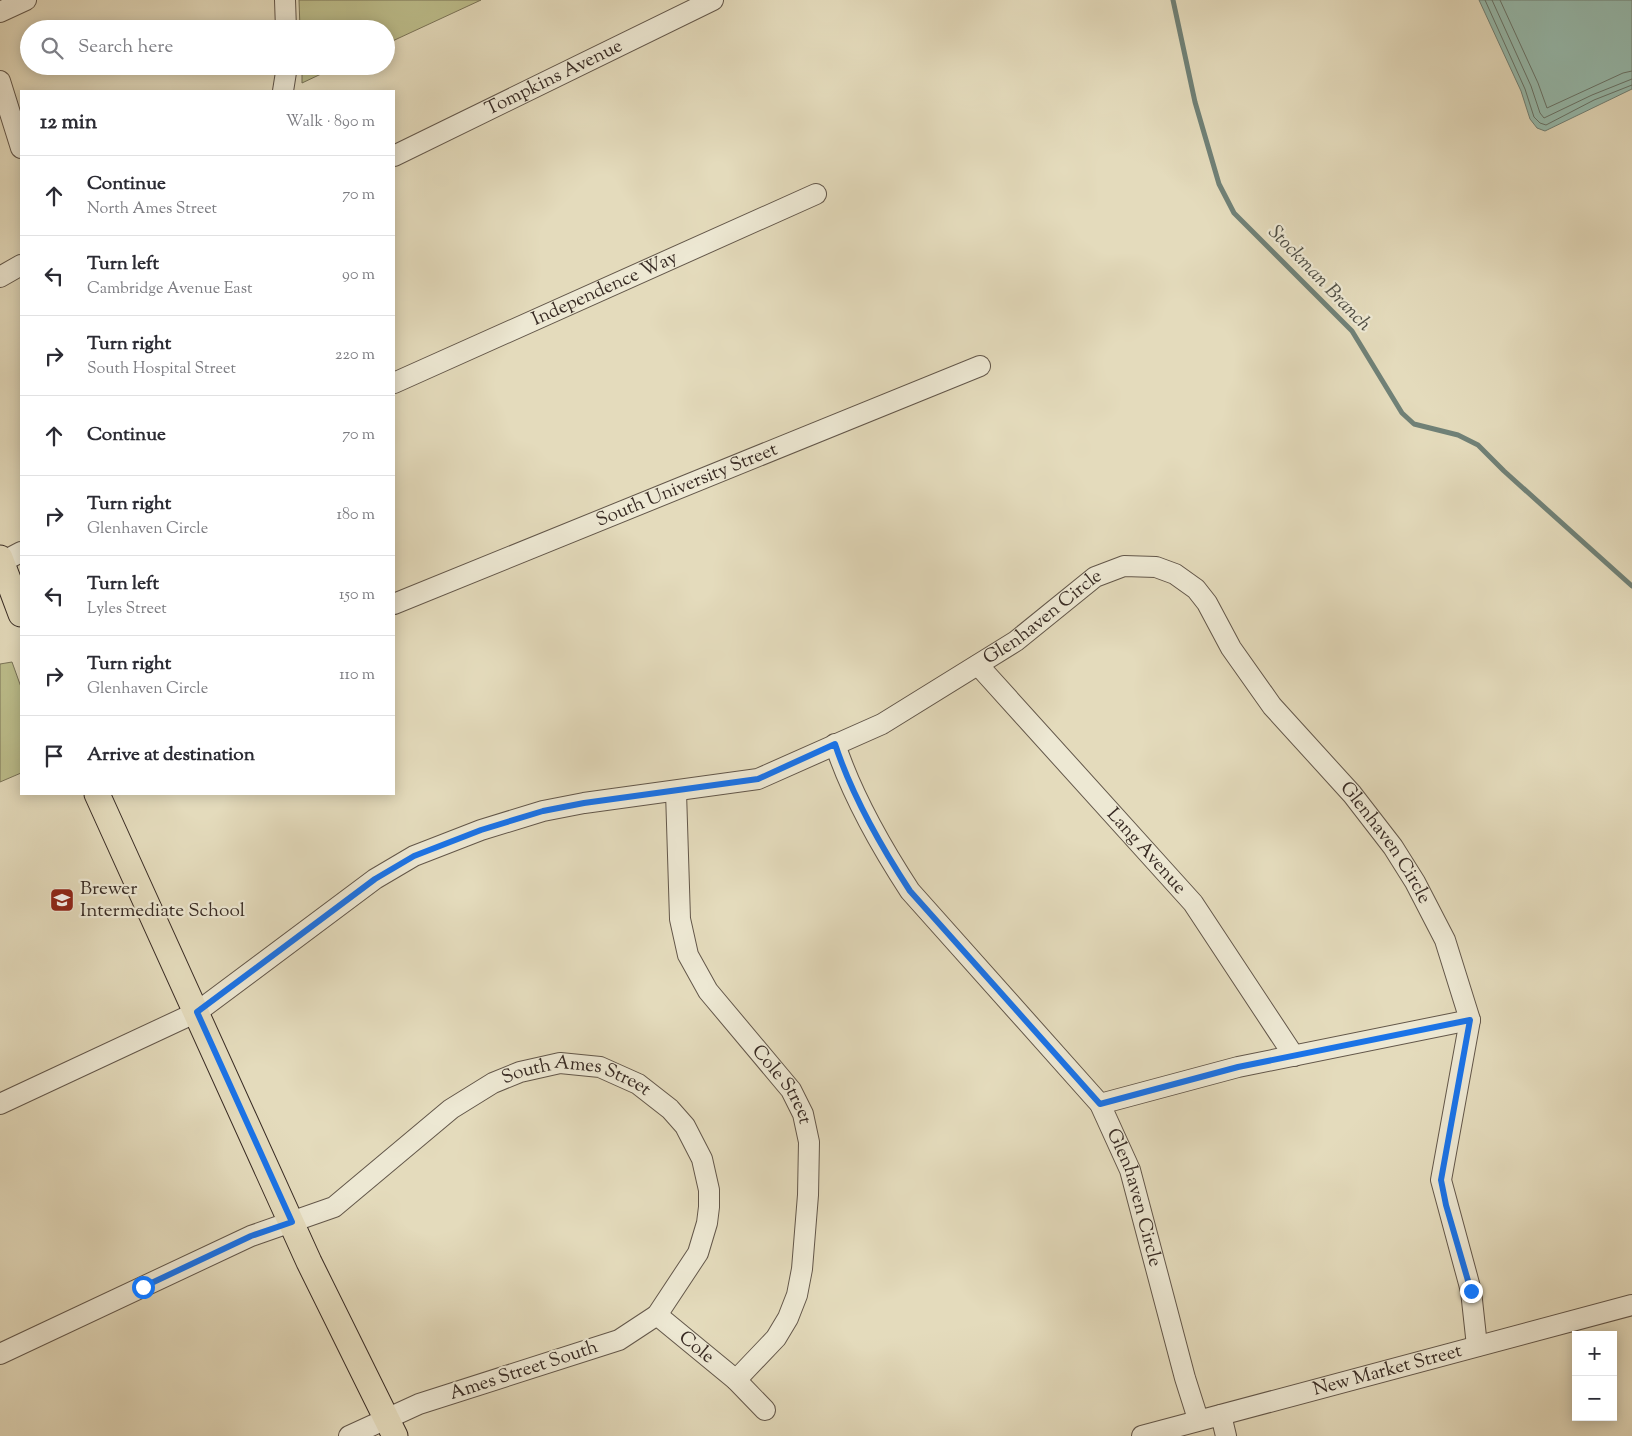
<!DOCTYPE html>
<html lang="en">
<head>
<meta charset="utf-8">
<style>
  :root { --surface:#fff; --page:#f2f2f3; --text:#2b2b33; --muted:#7c7c81; --line:#e1e1e2 }
  body { margin:0; font-family:"Sorts Mill Goudy",serif; background:var(--page); color:var(--text) }
  .controls { position:absolute; right:15px; bottom:15px; display:grid; overflow:hidden; border-radius:0px; box-shadow:0 2px 12px #0003 }
  .controls button { width:45px; height:45px; display:grid; place-items:center; padding:0; border:0; border-bottom:1px solid var(--line); background:var(--surface); color:var(--text); font:25px sans-serif }
  .stop { position:absolute; width:15px; height:15px; margin:-11px; border:4px solid #1a73e8; border-radius:50%; background:#fff }
  .stop.end { background:#1a73e8; border-color:#fff; box-shadow:0 1px 5px #0008 }
  .list { margin:0; padding:0; list-style:none }
  h2 { display:flex; justify-content:space-between; align-items:center; height:65px; margin:0; padding:0 20px; font-size:21px }
  h2 small { font-size:16px; font-weight:400; color:var(--muted) }
  .list li { display:grid; grid-template-columns:32px 1fr auto; gap:15px; align-items:center; box-sizing:border-box; height:80px; padding:0 20px; border-top:1px solid var(--line) }
  .list b { display:block; font-size:19px; white-space:nowrap }
  .list p { margin:0; font-size:16px; white-space:nowrap; color:var(--muted) }
  .list em { font-size:16px; font-style:normal; color:var(--muted) }
  .icon { flex:none; width:28px; height:28px; fill:none; stroke:currentColor; stroke-width:2; stroke-linecap:round; stroke-linejoin:round }
  .map { position:relative; flex:none; width:1632px; height:1436px; overflow:hidden }
  .search { position:absolute; background:var(--surface); box-shadow:0 2px 12px #0003; left:20px; top:20px; width:375px; height:55px; display:flex; align-items:center; gap:12px; box-sizing:border-box; padding:0 18px; border-radius:28px; color:var(--muted); font-size:19px }
  .panel { position:absolute; background:var(--surface); box-shadow:0 2px 12px #0003; left:20px; top:90px; width:375px; height:705px; border-radius:0px }
  .map>svg:first-child { display:block }
  .green { fill:#bcbd8b; stroke:#7a7458 }
  .water { fill:#96bbae; stroke:#708177 }
  .lines { fill:none; stroke-linecap:round; stroke-linejoin:round }
  .shore { stroke:#677369; stroke-width:1 }
  .stream { stroke:#708177; stroke-width:5 }
  .minor-casing { stroke:#63574a; stroke-width:22 }
  .major-casing { stroke:#382b24; stroke-width:27 }
  .minor { stroke:#ede8d3; stroke-width:20 }
  .major { stroke:#e4dbbc; stroke-width:25 }
  .route { stroke:#1a73e8; stroke-width:6 }
  .labels { text-anchor:middle; dominant-baseline:central; stroke-width:4.5; stroke-linejoin:round; paint-order:stroke }
  .street-label { font-size:19px; fill:#382b24; stroke:#ede8d3 }
  .poi-label { font-size:19px; fill:#382b24; stroke:#ede8d3; text-anchor:start }
  .water-label { font-size:20px; font-style:italic; fill:#504f46; stroke:#ede8d3 }
</style>
</head>
<body>
<div class="map">
<svg width="1632" height="1436" viewBox="0 0 1632 1436">
  <rect width="100%" height="100%" fill="#e4dbbc"/>
  <filter id="stains"><feTurbulence type="fractalNoise" baseFrequency=".004" numOctaves="4"/><feColorMatrix values="0 0 0 0 .2 0 0 0 0 .09 0 0 0 0 .02 0 0 0 .5 -.17"/></filter>
  <radialGradient id="worn" r=".72"><stop offset=".6" stop-color="#630" stop-opacity="0"/><stop offset="1" stop-color="#630" stop-opacity=".3"/></radialGradient>
  <!-- green -->
  <g class="green">
    <path d="M 299,0 L 481,0 L 386,44 L 386,29 L 300,29 Z"/>
    <path d="M 302,66 L 338,66 L 302,83 Z"/>
    <path d="M 12,662 L 21,687 L 21,773 L 0,782 L 0,664 Z"/>
  </g>
  <!-- water -->
  <path class="water" d="M 1479,0 L 1632,0 L 1632,89 L 1545,131 L 1537,128 L 1530,119 L 1521,91 Z"/>
  <g class="lines">
    <!-- shore -->
    <g class="shore">
      <path d="M 1485,0 L 1525,89 L 1534,117 L 1540,123 L 1546,125 L 1594,100 L 1632,85"/>
      <path d="M 1492,0 L 1531,86 L 1540,113 L 1544,118 L 1592,95 L 1632,79"/>
      <path d="M 1500,0 L 1538,83 L 1547,108 L 1623,73 L 1632,71"/>
    </g>
    <!-- stream -->
    <path class="stream" d="M 1173,0 L 1195,102 L 1219,184 L 1234,213 L 1352,331 L 1402,413 L 1414,424 L 1458,435 L 1478,445 L 1504,471 L 1632,586"/>
    <defs>
      <g id="minor">
        <path d="M 285,0 L 286,29"/>
        <path d="M 0,12 L 26,0"/>
        <path d="M 0,81 L 21,148"/>
        <path d="M 283,91 L 287,66"/>
        <path id="s1" d="M 394,156 L 713,0"/>
        <path d="M 0,277 L 21,265"/>
        <path id="s2" d="M 394,383 L 816,194"/>
        <path d="M 2,562 L 21,552"/>
        <path id="s3" d="M 394,604 L 980,366"/>
        <path id="s4" d="M 978,665 L 1193,903 L 1294,1056"/>
        <path id="s5" d="M 835,744 C 852,796 880,845 910,891 L 1100,1104 L 1130,1170 L 1185,1378 L 1198,1419"/>
        <path id="s6" d="M 676,792 L 680,919 L 688,955 L 708,991 L 791,1090 L 803,1114 L 809,1142 L 808,1195 L 802,1269 L 797,1295 L 788,1318 L 776,1338 L 736,1380"/>
        <path id="s7" d="M 0,1104 L 197,1012 L 375,879 L 414,856 L 481,830 L 543,811 L 584,803 L 758,779 L 882,724 L 1016,641 L 1095,577 L 1124,566 L 1156,567 L 1175,574 L 1196,589 L 1207,603 L 1231,648 L 1272,706 L 1352,794 L 1393,847 L 1415,882 L 1445,940 L 1470,1020 L 1441,1180 L 1471,1291 L 1477,1346"/>
        <path d="M 1100,1104 L 1238,1067 L 1470,1020"/>
        <path id="s8" d="M 657,1315 L 736,1380 L 765,1410"/>
        <path id="s9" d="M 0,1354 L 251,1236 L 334,1207 L 451,1109 L 493,1083 L 520,1072 L 560,1063 L 600,1067 L 638,1084 L 670,1109 L 685,1126 L 702,1159 L 709,1190 L 709,1207 L 707,1223 L 698,1253 L 657,1315 L 619,1340 L 419,1404 L 349,1436"/>
        <path d="M 1221,1415 L 1226,1436"/>
        <path id="s10" d="M 1142,1436 L 1632,1305"/>
      </g>
      <g id="major">
        <path d="M 0,558 L 21,614"/>
        <path d="M 97,794 L 309,1262 L 395,1436"/>
      </g>
    </defs>
    <!-- minor casing -->
    <use href="#minor" class="minor-casing"/>
    <!-- major casing -->
    <use href="#major" class="major-casing"/>
    <!-- minor -->
    <use href="#minor" class="minor"/>
    <!-- major -->
    <use href="#major" class="major"/>
  </g>
  <g class="lines">
    <!-- route -->
    <path class="route" d="M 143,1287 L 251,1236 L 292,1222 L 197,1012 L 375,879 L 414,856 L 481,830 L 543,811 L 584,803 L 758,779 L 835,744 C 852,796 880,845 910,891 L 1100,1104 L 1238,1067 L 1470,1020 L 1441,1180 L 1446,1205 L 1471,1291"/>
  </g>
  <!-- icons -->
  <defs>
    <symbol id="school-square" viewBox="-11 -11 22 22"><rect x="-9" y="-9" width="18" height="18" rx="4" fill="#8f2418" stroke="#ede8d3"/><path d="M0-5L7-2L0 1L-7-2ZM-4 1L0 2.5L4 1V4Q0 6-4 4Z" fill="#fff"/></symbol>
  </defs>
  <g fill-rule="evenodd">
    <use href="#school-square" x="48" y="886" width="28" height="28"/>
  </g>
  <g class="labels">
    <!-- street labels -->
    <g class="street-label">
      <text stroke="none"><textPath href="#s1" startOffset="178">Tompkins Avenue</textPath></text>
      <text stroke="none"><textPath href="#s2" startOffset="231">Independence Way</textPath></text>
      <text stroke="none"><textPath href="#s3" startOffset="316">South University Street</textPath></text>
      <text stroke="none"><textPath href="#s7" startOffset="1168">Glenhaven Circle</textPath></text>
      <text stroke="none"><textPath href="#s7" startOffset="1661">Glenhaven Circle</textPath></text>
      <text stroke="none"><textPath href="#s4" startOffset="251">Lang Avenue</textPath></text>
      <text stroke="none"><textPath href="#s6" startOffset="325">Cole Street</textPath></text>
      <text stroke="none"><textPath href="#s9" startOffset="655">South Ames Street</textPath></text>
      <text stroke="none"><textPath href="#s5" startOffset="551">Glenhaven Circle</textPath></text>
      <text stroke="none"><textPath href="#s8" startOffset="51">Cole</textPath></text>
      <text transform="translate(524 1371) rotate(-18)">Ames Street South</text>
      <text stroke="none"><textPath href="#s10" startOffset="254">New Market Street</textPath></text>
    </g>
    <!-- poi labels -->
    <g class="poi-label">
      <text x="80" y="889">Brewer<tspan x="80" dy="22">Intermediate School</tspan></text>
    </g>
    <!-- water labels -->
    <g class="water-label">
      <text transform="translate(1319 279) rotate(46)">Stockman Branch</text>
    </g>
  </g>
  <rect width="100%" height="100%" filter="url(#stains)"/>
  <rect width="100%" height="100%" fill="url(#worn)"/>
</svg>
<div class="controls">
<button>+</button>
<button>−</button>
</div>
<div class="stop" style="left:143px;top:1287px"></div>
<div class="stop end" style="left:1471px;top:1291px"></div>
<div class="search"><svg class="icon" aria-label="search" viewBox="0 0 24 24"><circle cx="10" cy="10" r="6"/><path d="M15 15l6 6"/></svg>Search here</div>
<section class="panel">
<h2>12 min<small>Walk · 890 m</small></h2>
<ul class="list">
<li><svg class="icon" aria-label="ahead" viewBox="0 0 24 24"><path d="M12 20V5M6 11l6-6 6 6"/></svg><div><b>Continue</b><p>North Ames Street</p></div><em>70 m</em></li>
<li><svg class="icon" aria-label="left" viewBox="0 0 24 24"><path d="M17 20v-9H6M10 6l-5 5 5 5"/></svg><div><b>Turn left</b><p>Cambridge Avenue East</p></div><em>90 m</em></li>
<li><svg class="icon" aria-label="right" viewBox="0 0 24 24"><path d="M7 20v-9h11M14 6l5 5-5 5"/></svg><div><b>Turn right</b><p>South Hospital Street</p></div><em>220 m</em></li>
<li><svg class="icon" aria-label="ahead" viewBox="0 0 24 24"><path d="M12 20V5M6 11l6-6 6 6"/></svg><div><b>Continue</b></div><em>70 m</em></li>
<li><svg class="icon" aria-label="right" viewBox="0 0 24 24"><path d="M7 20v-9h11M14 6l5 5-5 5"/></svg><div><b>Turn right</b><p>Glenhaven Circle</p></div><em>180 m</em></li>
<li><svg class="icon" aria-label="left" viewBox="0 0 24 24"><path d="M17 20v-9H6M10 6l-5 5 5 5"/></svg><div><b>Turn left</b><p>Lyles Street</p></div><em>150 m</em></li>
<li><svg class="icon" aria-label="right" viewBox="0 0 24 24"><path d="M7 20v-9h11M14 6l5 5-5 5"/></svg><div><b>Turn right</b><p>Glenhaven Circle</p></div><em>110 m</em></li>
<li><svg class="icon" aria-label="arrive" viewBox="0 0 24 24"><path d="M6 21V4h12l-3 4 3 4H6"/></svg><div><b>Arrive at destination</b></div></li>
</ul>
</section>
</div>
</body>
</html>
